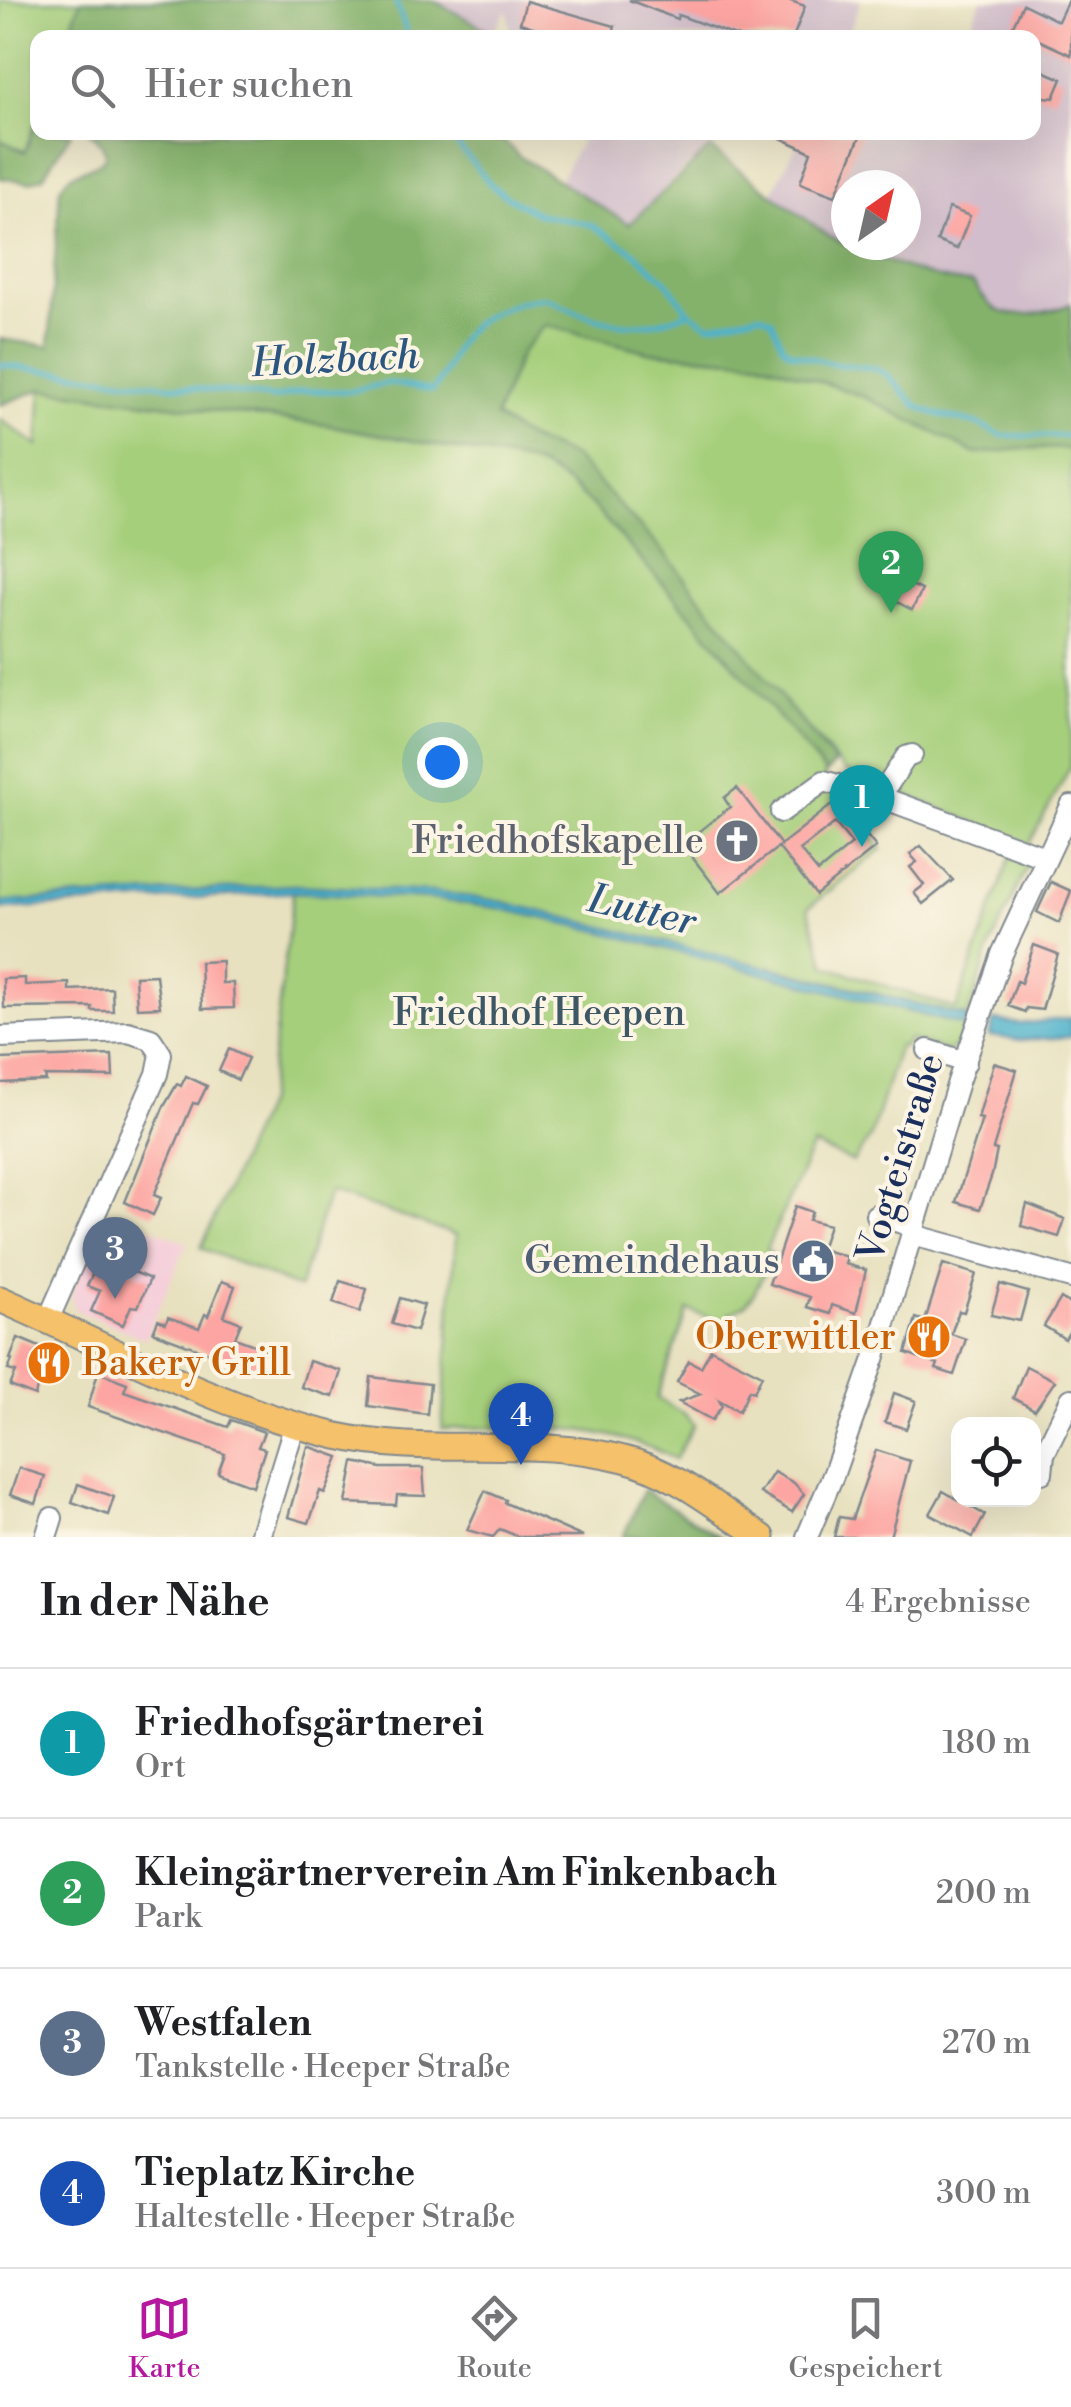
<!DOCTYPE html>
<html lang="de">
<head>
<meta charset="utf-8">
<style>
  :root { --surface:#fff; --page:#f2f2f2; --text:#202124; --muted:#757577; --line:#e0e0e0; --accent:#b5179e }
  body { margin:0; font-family:"Libre Bodoni",serif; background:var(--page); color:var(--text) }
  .controls { position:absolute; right:30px; bottom:30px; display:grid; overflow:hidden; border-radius:20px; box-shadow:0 10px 40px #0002 }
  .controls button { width:90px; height:90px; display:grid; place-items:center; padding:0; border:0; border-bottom:2px solid var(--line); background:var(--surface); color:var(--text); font:50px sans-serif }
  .compass { position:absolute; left:831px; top:170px; width:90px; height:90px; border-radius:50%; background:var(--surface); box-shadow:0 10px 40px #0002; rotate:34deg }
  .you { position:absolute; left:442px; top:762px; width:35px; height:35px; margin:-25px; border:8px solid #fff; border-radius:50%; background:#1a73e8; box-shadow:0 0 0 15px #1a73e833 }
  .badge { display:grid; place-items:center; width:65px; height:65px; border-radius:50%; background:var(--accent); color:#fff; font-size:32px; font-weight:700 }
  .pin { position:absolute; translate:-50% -82px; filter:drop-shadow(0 2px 5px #0008) }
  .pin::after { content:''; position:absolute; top:52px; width:35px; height:30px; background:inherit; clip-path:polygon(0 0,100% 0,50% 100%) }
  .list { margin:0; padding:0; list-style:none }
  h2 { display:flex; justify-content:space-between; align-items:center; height:130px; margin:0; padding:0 40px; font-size:42px }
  h2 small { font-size:32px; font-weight:400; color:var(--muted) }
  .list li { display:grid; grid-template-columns:65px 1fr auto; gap:30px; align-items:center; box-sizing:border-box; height:150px; padding:0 40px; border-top:2px solid var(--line) }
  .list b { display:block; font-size:38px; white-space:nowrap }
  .list p { margin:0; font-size:32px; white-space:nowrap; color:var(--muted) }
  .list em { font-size:32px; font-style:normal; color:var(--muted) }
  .icon { flex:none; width:55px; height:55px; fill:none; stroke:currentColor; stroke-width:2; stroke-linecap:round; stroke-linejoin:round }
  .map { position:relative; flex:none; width:1071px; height:1537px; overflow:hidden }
  .search { position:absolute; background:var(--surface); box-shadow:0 10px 40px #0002; left:30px; right:30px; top:30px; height:110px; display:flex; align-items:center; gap:25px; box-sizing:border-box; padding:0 35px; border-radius:20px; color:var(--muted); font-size:38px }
  .sheet { height:730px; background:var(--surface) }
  nav { display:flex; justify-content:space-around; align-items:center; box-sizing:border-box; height:140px; border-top:2px solid var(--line); background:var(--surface); font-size:28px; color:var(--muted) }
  nav a { display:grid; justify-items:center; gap:5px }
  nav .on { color:var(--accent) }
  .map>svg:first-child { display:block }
  .built { fill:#f5cfda }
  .industrial { fill:#d1bdcb }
  .green { fill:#a6cf7b; stroke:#607f6c; stroke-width:2.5 }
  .forest { fill:#84b26b; stroke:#507064; stroke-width:2.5 }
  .water { fill:#4db2cc; stroke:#347095; stroke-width:2.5 }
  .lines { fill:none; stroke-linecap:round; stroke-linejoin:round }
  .stream { stroke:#4db2cc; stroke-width:5 }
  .building { fill:#fda5a2; fill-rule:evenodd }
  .minor-casing { stroke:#81888e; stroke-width:24 }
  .major-casing { stroke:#81888e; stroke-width:29 }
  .minor { stroke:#fff; stroke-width:20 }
  .major { stroke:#f5c16b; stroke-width:25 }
  .labels { text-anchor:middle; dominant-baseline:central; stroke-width:8; stroke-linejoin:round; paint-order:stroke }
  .worship-label { font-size:38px; fill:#5b616d; stroke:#fcf5e5; text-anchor:end }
  .park-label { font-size:38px; fill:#3e5765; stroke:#fcf5e5 }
  .street-label { font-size:38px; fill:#1b2f5e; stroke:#fcf5e5 }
  .service-label { font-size:38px; fill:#4e5e75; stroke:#fcf5e5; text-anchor:end }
  .food-label { font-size:38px; fill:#c56008; stroke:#fcf5e5; text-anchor:end }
  .water-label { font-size:40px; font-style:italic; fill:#2a567f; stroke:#fcf5e5 }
</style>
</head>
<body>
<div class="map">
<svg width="1071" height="1537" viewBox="0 0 1071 1537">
  <rect width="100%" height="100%" fill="#fcf5e5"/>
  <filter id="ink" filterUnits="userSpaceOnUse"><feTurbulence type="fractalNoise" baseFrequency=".01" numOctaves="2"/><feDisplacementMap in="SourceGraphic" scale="20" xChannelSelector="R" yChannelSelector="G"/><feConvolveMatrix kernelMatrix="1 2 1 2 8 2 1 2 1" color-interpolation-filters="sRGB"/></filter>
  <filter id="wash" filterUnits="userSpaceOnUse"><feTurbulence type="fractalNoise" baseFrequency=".0048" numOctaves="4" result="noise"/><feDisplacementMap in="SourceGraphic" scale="40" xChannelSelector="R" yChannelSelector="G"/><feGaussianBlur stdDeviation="2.25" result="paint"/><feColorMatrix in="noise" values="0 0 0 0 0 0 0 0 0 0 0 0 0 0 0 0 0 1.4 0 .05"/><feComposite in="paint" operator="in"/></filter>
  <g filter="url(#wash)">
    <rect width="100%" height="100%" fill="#e7e1bf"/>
    <!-- built -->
    <path class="built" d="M 108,1211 L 187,1243 L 145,1339 L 75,1310 L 71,1295 Z"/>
    <!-- industrial -->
    <g class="industrial">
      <path d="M 432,0 L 861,0 L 847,38 L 511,37 L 507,9 L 493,33 Z"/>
      <path d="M 981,0 L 1071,0 L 1071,304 L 1050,313 L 1003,313 L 992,307 L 973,283 L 950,283 L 848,245 L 906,245 L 906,185 L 846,185 L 846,244 L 829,237 L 772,193 L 803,133 L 1034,132 L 1034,38 L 966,37 Z"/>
      <path d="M 585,133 L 702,133 L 718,146 L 710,148 L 681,171 L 629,224 L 559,181 Z"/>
    </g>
    <!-- green -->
    <g class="green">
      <path d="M 0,0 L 81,0 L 67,37 L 38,38 L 37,117 L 25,152 L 0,140 Z"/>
      <path d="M 544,324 L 649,352 L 760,361 L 1030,448 L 1071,449 L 1071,766 L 1029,844 L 845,771 L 758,671 L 661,549 L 574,457 L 527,438 L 495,417 L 521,352 Z"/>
      <path d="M 42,389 L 327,425 L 528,462 C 577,479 610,526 643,562 C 706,631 766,702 826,773 L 824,775 L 882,849 L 808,908 L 826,966 L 956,1009 L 1013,849 L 1027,858 L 1028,864 L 989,950 L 968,1017 L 771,967 L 774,975 L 965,1026 C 961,1037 959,1048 947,1051 L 908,1039 L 905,1047 L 899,1046 L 871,1136 L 853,1162 L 813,1145 L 766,1250 L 773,1254 L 754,1293 L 745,1305 L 730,1313 L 726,1323 L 688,1310 L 657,1398 L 686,1415 L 694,1425 L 675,1459 C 601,1420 523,1426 442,1429 L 456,1235 L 329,1192 L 299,1288 L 201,1248 L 267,1100 L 294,886 L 0,902 L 0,419 L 38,446 Z"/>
    </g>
    <!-- forest -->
    <g class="forest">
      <path d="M 81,0 L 432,0 L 493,33 L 490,38 L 67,37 Z"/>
      <path d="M 37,117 L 38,132 L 71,133 L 43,177 L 29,182 L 0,178 L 0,140 L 25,152 Z"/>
      <path d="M 90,133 L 496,133 L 519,156 L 629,224 L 710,148 L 829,236 C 868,254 931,282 973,283 C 979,291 985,302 994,308 C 1012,321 1052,312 1071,304 L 1071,449 L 1030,448 L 976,454 L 862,396 L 760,361 L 649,352 L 545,325 L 521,353 L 495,417 L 527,438 L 574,457 L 661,549 L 835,763 L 826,773 C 766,702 706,631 643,562 C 610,526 577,479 528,462 L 327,425 L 42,389 L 0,405 L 0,339 L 49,346 L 60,188 C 63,184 66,178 71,175 C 89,165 126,163 90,133 Z"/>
      <path d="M 644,1490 L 653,1496 L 720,1537 L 623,1537 Z"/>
    </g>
    <!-- water -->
    <g class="water">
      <path d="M 294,885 L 432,892 L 499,901 L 968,1017 L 965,1026 L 599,931 L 498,908 L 431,899 L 295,892 L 0,909 L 0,902 Z"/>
      <path d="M 1071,1018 L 1071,1037 L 1020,1040 L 989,1036 L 994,1020 L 1020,1024 Z"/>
    </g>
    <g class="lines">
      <!-- stream -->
      <g class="stream">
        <path d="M 395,0 L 409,38"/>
        <path d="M 455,132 L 455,142 L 492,186 L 506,196 L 538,214 L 592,225 L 635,253 L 666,281 L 689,312 L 709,325 L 760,314 L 772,320 L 783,347 L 791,352 L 833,364 L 874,368 L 886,374 L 917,406 L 932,413 L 977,424 L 1003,436 L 1071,436"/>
        <path d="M 0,365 L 275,398 L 303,391 L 353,391 L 388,383 L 432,391 C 450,372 451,344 472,326 C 488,312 521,299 542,298 C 552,297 561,306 570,309 C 614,327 645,331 689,312"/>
      </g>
    </g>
    <g id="blocks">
      <!-- building -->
      <g class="building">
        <path d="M 629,0 L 788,0 L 805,6 L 793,38 L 741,38 L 678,15 L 677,19 Z"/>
        <path d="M 1068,0 L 1071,0 L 1071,55 L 1012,28 L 1023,4 L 1058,21 Z"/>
        <path d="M 526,1 L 615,26 L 612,38 L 530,38 L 533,27 L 520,23 Z"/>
        <path d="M 1034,67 L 1062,79 L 1054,98 L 1034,96 Z"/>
        <path d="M 768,132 L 862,132 L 835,196 L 800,183 L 811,152 Z"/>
        <path d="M 949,208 L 970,216 L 957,249 L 937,241 Z"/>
        <path d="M 897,578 L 922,590 L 912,610 L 888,597 Z"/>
        <path d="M 737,788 L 781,845 L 720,893 L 689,853 L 700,845 L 693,836 L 730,807 L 724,798 Z"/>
        <path d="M 838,800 L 876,847 L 816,895 L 778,847 ZM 835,823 L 852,844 L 818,872 L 800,850 Z"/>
        <path d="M 921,846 L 953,880 L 923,904 L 914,893 L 924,885 L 910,867 L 917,862 L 910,854 Z"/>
        <path d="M 1051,882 L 1071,891 L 1059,923 L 1037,912 Z"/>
        <path d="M 1034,945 L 1058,954 L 1042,1010 L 1026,1008 L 1025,1012 L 1008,1006 L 1017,981 L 1021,983 Z"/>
        <path d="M 222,961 L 222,983 L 233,983 L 234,1008 L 202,1009 L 200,962 Z"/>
        <path d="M 156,975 L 160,1007 L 137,1008 L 135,976 Z"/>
        <path d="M 25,978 L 25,985 L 69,983 L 69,990 L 112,988 L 113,1011 L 92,1011 L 92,1007 L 4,1008 L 3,979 Z"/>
        <path d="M 229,1049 L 248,1058 L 238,1080 L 219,1071 Z"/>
        <path d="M 112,1055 L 113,1077 L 45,1076 L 46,1081 L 0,1083 L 0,1059 Z"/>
        <path d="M 994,1063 L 1017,1070 L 993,1149 L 997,1150 L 992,1175 L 980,1209 L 956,1202 L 982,1119 L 978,1118 Z"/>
        <path d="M 186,1076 L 207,1086 L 198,1104 L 193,1103 L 154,1195 L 161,1198 L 153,1215 L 125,1202 L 163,1108 L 177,1084 L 181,1086 Z"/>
        <path d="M 1027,1204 L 1065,1219 L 1059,1237 L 1021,1226 Z"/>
        <path d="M 795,1206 L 812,1212 L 809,1220 L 829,1225 L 821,1249 L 847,1257 L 845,1264 L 866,1270 L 856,1313 L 832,1305 L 830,1314 L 807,1307 L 810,1297 L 769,1284 Z"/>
        <path d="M 100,1257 L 150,1279 L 138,1307 L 131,1306 L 123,1325 L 91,1311 L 100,1291 L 87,1286 Z"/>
        <path d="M 943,1264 L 976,1274 L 964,1312 L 959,1311 L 951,1334 L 966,1339 L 954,1375 L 936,1369 L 938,1364 L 906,1353 L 916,1318 L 925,1321 Z"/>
        <path d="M 222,1281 L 235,1286 L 224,1316 L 241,1323 L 235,1338 L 265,1349 L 257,1371 L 153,1332 L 158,1320 L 166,1323 L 168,1317 L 199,1328 L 205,1314 L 208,1316 Z"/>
        <path d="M 340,1281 L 367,1289 L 360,1312 L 333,1303 Z"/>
        <path d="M 1000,1284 L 1028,1292 L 1020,1321 L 991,1315 Z"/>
        <path d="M 400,1298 L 424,1305 L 416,1331 L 392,1324 Z"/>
        <path d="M 1061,1298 L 1071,1305 L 1071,1329 L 1065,1339 L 1044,1326 Z"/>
        <path d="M 18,1338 L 66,1358 L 55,1383 L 40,1376 L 35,1396 L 10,1386 L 16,1372 L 8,1370 L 12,1360 L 10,1359 Z"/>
        <path d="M 711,1349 L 762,1375 L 754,1392 L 749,1390 L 739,1411 L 719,1400 L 722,1406 L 712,1420 L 679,1402 L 701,1394 L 677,1382 L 689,1361 L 701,1367 Z"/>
        <path d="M 309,1361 L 341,1371 L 333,1397 L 301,1387 Z"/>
        <path d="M 1026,1366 L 1055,1381 L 1035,1410 L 1013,1398 Z"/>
        <path d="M 98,1372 L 127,1383 L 124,1391 L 228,1427 L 231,1420 L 264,1432 L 258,1447 L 265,1449 L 253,1486 L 218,1473 L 225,1454 L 88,1407 Z"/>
        <path d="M 371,1377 L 430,1384 L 427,1414 L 368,1406 Z"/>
        <path d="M 894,1393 L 916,1401 L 906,1429 L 885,1422 Z"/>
        <path d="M 308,1446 L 339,1457 L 325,1493 L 320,1491 L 309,1523 L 288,1517 Z"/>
        <path d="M 876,1450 L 910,1461 L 890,1537 L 834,1537 L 839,1517 L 852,1519 Z"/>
        <path d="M 354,1462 L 381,1468 L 423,1468 L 425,1496 L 397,1495 L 396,1505 L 346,1503 Z"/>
        <path d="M 19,1468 L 45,1476 L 36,1504 L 10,1495 Z"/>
        <path d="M 774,1472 L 794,1483 L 804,1494 L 792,1512 L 760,1493 Z"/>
        <path d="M 78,1484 L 114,1497 L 108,1515 L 72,1502 Z"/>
        <path d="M 485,1491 L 506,1500 L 505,1503 L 583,1537 L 519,1537 L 500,1529 L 493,1537 L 467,1530 Z"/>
        <path d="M 943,1491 L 985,1515 L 973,1537 L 930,1514 Z"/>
      </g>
    </g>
  </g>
  <g filter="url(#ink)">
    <use href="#blocks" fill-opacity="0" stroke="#81888e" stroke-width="2.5"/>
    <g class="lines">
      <defs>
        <g id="minor">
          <path d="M 880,797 L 906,757 L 912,755"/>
          <path d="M 781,812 L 824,781 L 880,797 L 1044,857"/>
          <path d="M 0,1037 L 128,1032 L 151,1039 L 161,1054 L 157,1074 L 48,1320"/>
          <path d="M 928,1050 L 966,1062"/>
          <path d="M 876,1215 L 915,1227"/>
          <path d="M 913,1235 L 1071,1278"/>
          <path d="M 1042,1473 L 1044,1454 L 1071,1399"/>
          <path d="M 46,1537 L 52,1518"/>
          <path d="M 260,1537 L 295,1424"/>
          <path d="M 807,1537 L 834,1473 L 874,1359 L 958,1082 L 1002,954 L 1071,806"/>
        </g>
        <path id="major" d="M 0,1299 C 110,1347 220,1409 337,1436 C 431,1457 531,1435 624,1459 C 674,1471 720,1510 762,1537"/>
      </defs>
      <!-- minor casing -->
      <use href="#minor" class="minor-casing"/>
      <!-- major casing -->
      <use href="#major" class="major-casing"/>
      <!-- minor -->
      <use href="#minor" class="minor"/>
      <!-- major -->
      <use href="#major" class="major"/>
    </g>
  </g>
  <!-- icons -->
  <defs>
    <symbol id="church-disc" viewBox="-11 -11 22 22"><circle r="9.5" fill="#6b7280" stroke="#fcf5e5"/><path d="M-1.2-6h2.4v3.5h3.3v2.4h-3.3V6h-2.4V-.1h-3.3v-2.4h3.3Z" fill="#fff"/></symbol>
    <symbol id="civic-disc" viewBox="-11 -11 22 22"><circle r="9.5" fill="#5c6f8a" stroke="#fcf5e5"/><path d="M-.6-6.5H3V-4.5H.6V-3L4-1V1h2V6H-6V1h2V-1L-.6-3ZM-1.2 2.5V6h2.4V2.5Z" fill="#fff"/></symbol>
    <symbol id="restaurant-disc" viewBox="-11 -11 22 22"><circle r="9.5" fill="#e8710a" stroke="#fcf5e5"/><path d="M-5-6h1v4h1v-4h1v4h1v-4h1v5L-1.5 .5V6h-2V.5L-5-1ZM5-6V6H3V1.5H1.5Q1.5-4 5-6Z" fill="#fff"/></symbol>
  </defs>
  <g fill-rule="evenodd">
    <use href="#church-disc" x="712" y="816" width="50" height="50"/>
    <use href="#civic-disc" x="788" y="1236" width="50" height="50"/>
    <use href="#restaurant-disc" x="904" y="1312" width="50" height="50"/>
    <use href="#restaurant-disc" x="24" y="1338" width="50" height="50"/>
  </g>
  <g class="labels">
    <!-- worship labels -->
    <g class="worship-label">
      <text x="704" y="841">Friedhofskapelle</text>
    </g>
    <!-- park labels -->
    <g class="park-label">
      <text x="539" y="1013">Friedhof Heepen</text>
    </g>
    <!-- street labels -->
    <g class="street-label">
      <text transform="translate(901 1158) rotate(-73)">Vogteistraße</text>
    </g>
    <!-- service labels -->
    <g class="service-label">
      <text x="780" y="1261">Gemeindehaus</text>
    </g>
    <!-- food labels -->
    <g class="food-label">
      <text x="896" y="1337">Oberwittler</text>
      <text x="82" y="1363" text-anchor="start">Bakery Grill</text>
    </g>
    <!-- water labels -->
    <g class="water-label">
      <text transform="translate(335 360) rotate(-3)">Holzbach</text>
      <text transform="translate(642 911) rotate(13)">Lutter</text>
    </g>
  </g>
</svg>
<div class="controls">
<button><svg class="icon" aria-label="locate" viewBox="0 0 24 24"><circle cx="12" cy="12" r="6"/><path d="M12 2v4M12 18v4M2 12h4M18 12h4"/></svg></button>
</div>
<svg class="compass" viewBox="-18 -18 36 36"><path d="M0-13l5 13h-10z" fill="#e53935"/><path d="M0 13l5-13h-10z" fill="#757577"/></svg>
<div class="you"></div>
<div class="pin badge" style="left:862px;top:847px;background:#0f9aa8">1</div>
<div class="pin badge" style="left:891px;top:613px;background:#2e9e5b">2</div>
<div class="pin badge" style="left:115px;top:1299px;background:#5c6f8a">3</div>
<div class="pin badge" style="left:521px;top:1465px;background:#1a4fb4">4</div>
<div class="search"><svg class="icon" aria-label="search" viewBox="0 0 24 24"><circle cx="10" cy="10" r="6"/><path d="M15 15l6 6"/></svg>Hier suchen</div>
</div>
<section class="sheet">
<h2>In der Nähe<small>4 Ergebnisse</small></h2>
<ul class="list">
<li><span class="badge" style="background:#0f9aa8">1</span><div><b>Friedhofsgärtnerei</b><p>Ort</p></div><em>180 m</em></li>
<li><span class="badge" style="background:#2e9e5b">2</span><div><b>Kleingärtnerverein Am Finkenbach</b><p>Park</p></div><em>200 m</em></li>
<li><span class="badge" style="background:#5c6f8a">3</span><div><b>Westfalen</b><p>Tankstelle · Heeper Straße</p></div><em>270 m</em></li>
<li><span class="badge" style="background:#1a4fb4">4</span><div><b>Tieplatz Kirche</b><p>Haltestelle · Heeper Straße</p></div><em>300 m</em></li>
</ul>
</section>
<nav>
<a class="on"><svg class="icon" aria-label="map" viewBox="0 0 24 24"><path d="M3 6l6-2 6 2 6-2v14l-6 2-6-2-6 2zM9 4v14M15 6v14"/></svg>Karte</a>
<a><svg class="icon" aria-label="directions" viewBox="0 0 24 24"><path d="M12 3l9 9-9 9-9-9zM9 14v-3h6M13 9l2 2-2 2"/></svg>Route</a>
<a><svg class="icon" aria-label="saved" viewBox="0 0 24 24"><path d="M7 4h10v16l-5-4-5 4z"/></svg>Gespeichert</a>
</nav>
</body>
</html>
